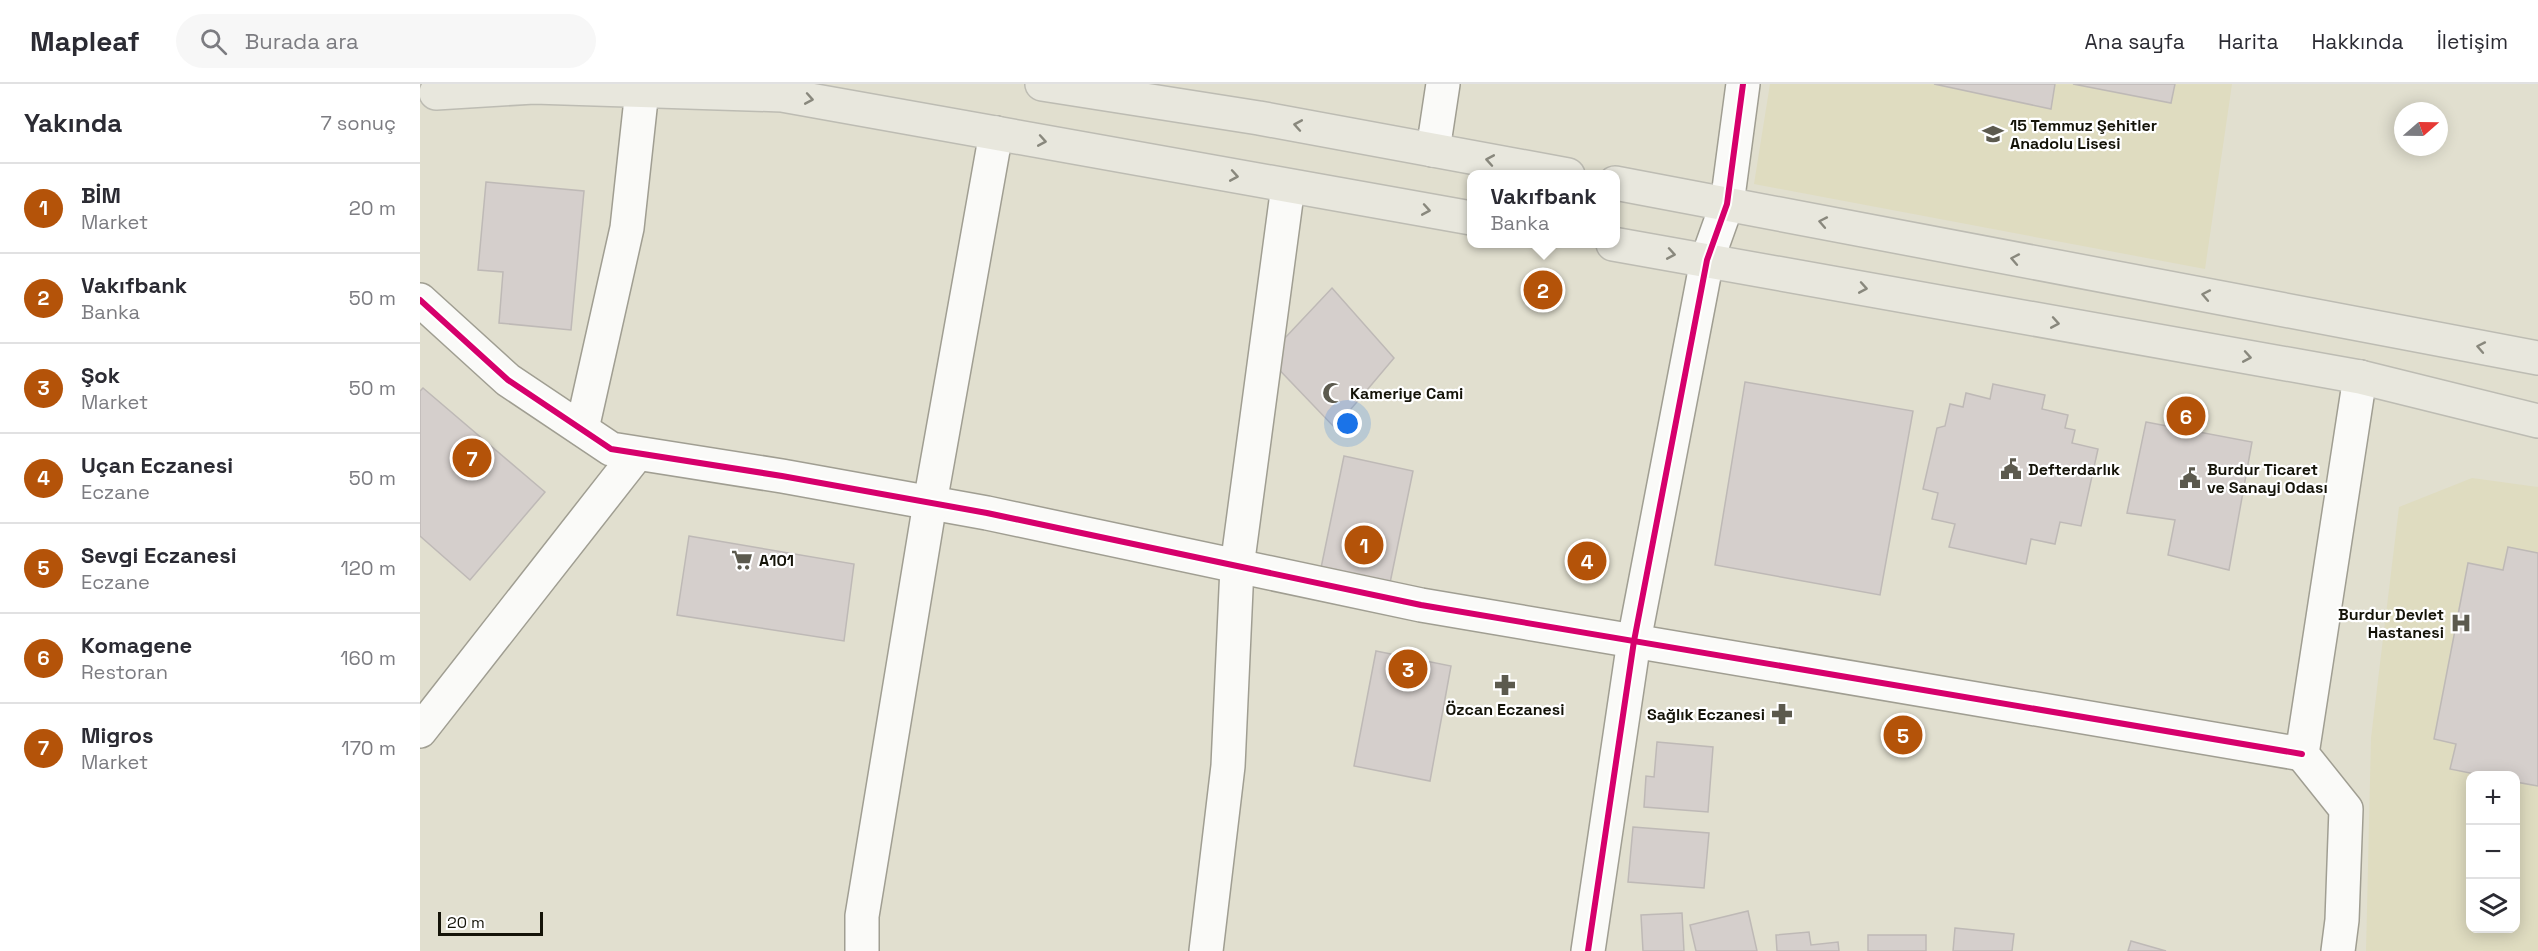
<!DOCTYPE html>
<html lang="tr">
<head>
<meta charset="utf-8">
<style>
  :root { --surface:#fff; --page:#f7f7f7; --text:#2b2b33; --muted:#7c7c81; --line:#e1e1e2; --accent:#b45309 }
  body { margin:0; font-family:"Space Grotesk",sans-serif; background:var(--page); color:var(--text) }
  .controls { position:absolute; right:18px; bottom:18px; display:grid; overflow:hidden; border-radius:12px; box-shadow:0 3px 15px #0003 }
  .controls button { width:54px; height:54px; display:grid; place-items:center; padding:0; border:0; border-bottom:2px solid var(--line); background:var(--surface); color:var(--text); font:30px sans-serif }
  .compass { position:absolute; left:1974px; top:18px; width:54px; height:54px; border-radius:50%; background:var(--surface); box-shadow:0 3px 15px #0003; rotate:70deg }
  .scale { position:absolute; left:18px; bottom:15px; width:105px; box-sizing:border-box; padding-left:6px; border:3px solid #141308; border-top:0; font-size:16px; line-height:21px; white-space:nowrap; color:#141308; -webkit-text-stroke:4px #fff; paint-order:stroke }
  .you { position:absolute; left:928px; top:340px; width:21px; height:21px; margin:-15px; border:4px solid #fff; border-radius:50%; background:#1a73e8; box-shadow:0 0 0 9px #1a73e833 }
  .badge { display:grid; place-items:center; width:39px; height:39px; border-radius:50%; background:var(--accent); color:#fff; font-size:20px; font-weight:700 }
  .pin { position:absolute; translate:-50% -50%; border:3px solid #fff; box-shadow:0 2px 6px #0006 }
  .popup { position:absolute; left:1047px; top:86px; width:153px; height:78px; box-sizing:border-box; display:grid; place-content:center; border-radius:12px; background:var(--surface); filter:drop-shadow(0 2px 4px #0005); font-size:20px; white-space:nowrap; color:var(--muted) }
  .popup b { font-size:22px; color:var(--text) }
  .popup::after { content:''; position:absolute; left:50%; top:100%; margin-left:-12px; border:12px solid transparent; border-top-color:var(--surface) }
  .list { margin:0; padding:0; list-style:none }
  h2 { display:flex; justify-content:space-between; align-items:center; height:78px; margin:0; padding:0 24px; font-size:26px }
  h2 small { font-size:20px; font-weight:400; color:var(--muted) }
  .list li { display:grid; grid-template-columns:39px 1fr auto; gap:18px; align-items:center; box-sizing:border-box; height:90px; padding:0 24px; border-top:2px solid var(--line) }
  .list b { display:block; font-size:22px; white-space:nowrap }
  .list p { margin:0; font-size:20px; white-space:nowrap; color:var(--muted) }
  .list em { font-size:20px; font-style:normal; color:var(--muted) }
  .icon { flex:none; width:33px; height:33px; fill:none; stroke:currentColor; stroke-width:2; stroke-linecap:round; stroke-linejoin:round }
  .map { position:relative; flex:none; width:2118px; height:867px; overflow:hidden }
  header { display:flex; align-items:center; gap:36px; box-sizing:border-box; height:84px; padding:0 30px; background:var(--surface); border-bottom:2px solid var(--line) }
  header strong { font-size:28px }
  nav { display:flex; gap:33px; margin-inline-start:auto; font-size:21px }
  .search { width:420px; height:54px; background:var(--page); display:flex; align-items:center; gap:15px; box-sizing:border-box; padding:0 21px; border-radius:33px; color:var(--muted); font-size:22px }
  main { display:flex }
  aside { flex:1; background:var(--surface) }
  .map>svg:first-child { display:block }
  .built { fill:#dfdcc0; fill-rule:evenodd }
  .building { fill:#d5cfcc; stroke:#beb9b6; stroke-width:1.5 }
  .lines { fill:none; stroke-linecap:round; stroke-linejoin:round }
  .minor-casing { stroke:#a09e92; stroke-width:36 }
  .major-casing { stroke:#bdbcb3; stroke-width:36 }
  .minor { stroke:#fafaf8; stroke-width:33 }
  .major { stroke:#e8e7dd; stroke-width:33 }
  .cycleway-casing { stroke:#fff; stroke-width:10 }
  .cycleway { stroke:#d6006c; stroke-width:6 }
  .oneway { stroke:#89887d }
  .labels { text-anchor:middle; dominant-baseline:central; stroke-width:4.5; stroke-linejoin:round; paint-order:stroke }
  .poi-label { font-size:16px; font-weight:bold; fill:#141308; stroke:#fff; text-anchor:start }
</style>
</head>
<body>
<header>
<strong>Mapleaf</strong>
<div class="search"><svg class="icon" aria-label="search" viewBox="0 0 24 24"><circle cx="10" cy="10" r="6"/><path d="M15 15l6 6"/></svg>Burada ara</div>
<nav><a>Ana sayfa</a><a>Harita</a><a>Hakkında</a><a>İletişim</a></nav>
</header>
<main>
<aside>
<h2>Yakında<small>7 sonuç</small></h2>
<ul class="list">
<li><span class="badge">1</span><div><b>BİM</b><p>Market</p></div><em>20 m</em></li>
<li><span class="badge">2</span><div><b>Vakıfbank</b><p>Banka</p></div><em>50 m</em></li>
<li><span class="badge">3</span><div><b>Şok</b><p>Market</p></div><em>50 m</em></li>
<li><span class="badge">4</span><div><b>Uçan Eczanesi</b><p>Eczane</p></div><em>50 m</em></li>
<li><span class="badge">5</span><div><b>Sevgi Eczanesi</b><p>Eczane</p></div><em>120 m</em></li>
<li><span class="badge">6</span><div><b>Komagene</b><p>Restoran</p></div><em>160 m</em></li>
<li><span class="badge">7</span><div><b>Migros</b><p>Market</p></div><em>170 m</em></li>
</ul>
</aside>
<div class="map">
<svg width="2118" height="867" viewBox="0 0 2118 867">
  <rect width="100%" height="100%" fill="#e1dfcf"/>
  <!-- built -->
  <g class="built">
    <path d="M 1350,0 L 1812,0 L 1785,185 L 1334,100 Z"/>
    <path d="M 2052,394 L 2118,403 L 2118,867 L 1946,867 L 1951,654 L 1979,423 ZM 2050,692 L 2096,692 L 2096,844 L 2050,844 Z"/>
  </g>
  <!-- building -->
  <g class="building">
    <path d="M 1514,0 L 1635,0 L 1631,25 Z"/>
    <path d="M 1653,0 L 1755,0 L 1751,19 Z"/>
    <path d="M 66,98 L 164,107 L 151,246 L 79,239 L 83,188 L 58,186 Z"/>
    <path d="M 912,204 L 974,274 L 915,344 L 847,273 Z"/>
    <path d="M 1325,298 L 1493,327 L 1460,511 L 1295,481 Z"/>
    <path d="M 1573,300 L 1625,311 L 1622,325 L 1648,331 L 1645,344 L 1655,346 L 1652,359 L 1678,365 L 1661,442 L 1640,438 L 1635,460 L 1611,455 L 1606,480 L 1529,463 L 1535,440 L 1512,435 L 1518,409 L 1503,405 L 1517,344 L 1525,342 L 1530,320 L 1543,323 L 1546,309 L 1570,315 Z"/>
    <path d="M 3,304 L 125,408 L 50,496 L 0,452 L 0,307 Z"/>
    <path d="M 1726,338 L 1832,358 L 1809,486 L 1748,471 L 1755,436 L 1707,429 Z"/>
    <path d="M 924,372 L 993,387 L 970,499 L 901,484 Z"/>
    <path d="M 269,452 L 434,480 L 424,557 L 257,531 Z"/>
    <path d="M 2088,463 L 2118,469 L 2118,702 L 2096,698 L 2096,692 L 2065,692 L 2030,685 L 2036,660 L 2014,655 L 2048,479 L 2083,486 Z"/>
    <path d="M 956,567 L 1031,582 L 1010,697 L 934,682 Z"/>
    <path d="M 1237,658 L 1293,663 L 1288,728 L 1224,723 L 1226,692 L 1234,693 Z"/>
    <path d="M 1213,743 L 1289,749 L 1284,804 L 1208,798 Z"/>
    <path d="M 1328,827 L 1337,867 L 1276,867 L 1270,841 Z"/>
    <path d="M 1262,829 L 1264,867 L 1223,867 L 1221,831 Z"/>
    <path d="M 1535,844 L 1594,850 L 1592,867 L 1533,867 Z"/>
    <path d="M 1389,848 L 1391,861 L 1418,858 L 1419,867 L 1357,867 L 1356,851 Z"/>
    <rect x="1448" y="851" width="58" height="16"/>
    <path d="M 1711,857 L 1746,867 L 1708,867 Z"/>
  </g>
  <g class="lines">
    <defs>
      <g id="minor">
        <path d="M 1013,66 L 1023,0"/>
        <path d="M 0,216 L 88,296 L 191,365 L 362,392 L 567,429 L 1001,521 L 1882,670"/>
        <path d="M 162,345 L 207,144 L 222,6"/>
        <path d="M 0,647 L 217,370"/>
        <path d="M 442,867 L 442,832 L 510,419 L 576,49"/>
        <path d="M 786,867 L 808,682 L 817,483 L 868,102"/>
        <path d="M 1168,867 L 1214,557 L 1287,176 L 1307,120 L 1323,0"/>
        <path d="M 1918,867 L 1922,836 L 1926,725 L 1882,670 L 1940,293"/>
      </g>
      <g id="major">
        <path d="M 622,0 L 839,34 L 1148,91"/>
        <path d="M 16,9 L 114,3 L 362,11 L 1051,134"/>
        <path d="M 1195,99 L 2118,274"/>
        <path d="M 1193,160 L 1940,293 L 2118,337"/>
      </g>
    </defs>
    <!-- minor casing -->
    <use href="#minor" class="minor-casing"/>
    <!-- major casing -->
    <use href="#major" class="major-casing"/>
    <!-- minor -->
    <use href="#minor" class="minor"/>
    <!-- major -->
    <use href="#major" class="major"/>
    <defs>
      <g id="cycleway">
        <path d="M 0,216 L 88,296 L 191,365 L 362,392 L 567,429 L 1001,521 L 1882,670"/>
        <path d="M 1168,867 L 1214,557 L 1287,176 L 1307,120 L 1323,0"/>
      </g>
    </defs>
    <!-- cycleway casing -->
    <use href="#cycleway" class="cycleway-casing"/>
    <!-- cycleway -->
    <use href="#cycleway" class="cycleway"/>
  </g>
  <!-- one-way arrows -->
  <defs><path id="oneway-chevron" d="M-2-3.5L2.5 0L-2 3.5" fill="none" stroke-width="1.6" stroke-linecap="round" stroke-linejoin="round" transform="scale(1.5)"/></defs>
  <g class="oneway">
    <use href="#oneway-chevron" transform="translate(389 15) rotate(10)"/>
    <use href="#oneway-chevron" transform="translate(878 41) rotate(-170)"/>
    <use href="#oneway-chevron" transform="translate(622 57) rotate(10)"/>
    <use href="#oneway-chevron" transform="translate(1070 76) rotate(-170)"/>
    <use href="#oneway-chevron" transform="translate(814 92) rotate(10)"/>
    <use href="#oneway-chevron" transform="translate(1006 126) rotate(10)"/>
    <use href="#oneway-chevron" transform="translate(1403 138) rotate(-169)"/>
    <use href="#oneway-chevron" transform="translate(1251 170) rotate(10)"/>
    <use href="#oneway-chevron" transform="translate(1595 175) rotate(-169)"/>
    <use href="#oneway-chevron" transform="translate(1443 204) rotate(10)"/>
    <use href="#oneway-chevron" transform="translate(1786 211) rotate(-169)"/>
    <use href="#oneway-chevron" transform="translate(1635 239) rotate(10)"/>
    <use href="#oneway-chevron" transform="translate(2061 263) rotate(-169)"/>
    <use href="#oneway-chevron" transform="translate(1827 273) rotate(10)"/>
  </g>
  <!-- icons -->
  <defs>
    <symbol id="school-bare" viewBox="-9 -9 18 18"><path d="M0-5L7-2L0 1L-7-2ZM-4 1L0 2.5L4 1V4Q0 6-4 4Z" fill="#5c5a4e" stroke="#fff" stroke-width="2.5" paint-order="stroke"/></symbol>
    <symbol id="mosque-bare" viewBox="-9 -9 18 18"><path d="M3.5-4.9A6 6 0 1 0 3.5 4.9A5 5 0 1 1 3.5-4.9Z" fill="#5c5a4e" stroke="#fff" stroke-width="2.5" paint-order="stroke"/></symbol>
    <symbol id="civic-bare" viewBox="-9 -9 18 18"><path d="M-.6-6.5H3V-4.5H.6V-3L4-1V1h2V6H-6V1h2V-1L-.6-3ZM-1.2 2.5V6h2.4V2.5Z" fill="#5c5a4e" stroke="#fff" stroke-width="2.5" paint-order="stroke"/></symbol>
    <symbol id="supermarket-bare" viewBox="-9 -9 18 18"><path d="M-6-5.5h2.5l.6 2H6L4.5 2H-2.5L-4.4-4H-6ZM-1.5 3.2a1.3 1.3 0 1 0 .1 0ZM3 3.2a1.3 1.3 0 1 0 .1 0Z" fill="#5c5a4e" stroke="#fff" stroke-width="2.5" paint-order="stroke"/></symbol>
    <symbol id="hospital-bare" viewBox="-9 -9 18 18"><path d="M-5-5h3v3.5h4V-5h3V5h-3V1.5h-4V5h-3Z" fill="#5c5a4e" stroke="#fff" stroke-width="2.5" paint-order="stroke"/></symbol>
    <symbol id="pharmacy-bare" viewBox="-9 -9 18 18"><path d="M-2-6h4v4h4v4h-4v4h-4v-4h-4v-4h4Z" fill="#5c5a4e" stroke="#fff" stroke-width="2.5" paint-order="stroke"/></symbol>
  </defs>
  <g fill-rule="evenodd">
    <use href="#school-bare" x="1558" y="35" width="30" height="30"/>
    <use href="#mosque-bare" x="898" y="294" width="30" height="30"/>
    <use href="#civic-bare" x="1576" y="370" width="30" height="30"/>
    <use href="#civic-bare" x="1755" y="379" width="30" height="30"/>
    <use href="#supermarket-bare" x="307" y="461" width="30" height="30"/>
    <use href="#hospital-bare" x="2026" y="524" width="30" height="30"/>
    <use href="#pharmacy-bare" x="1070" y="586" width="30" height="30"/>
    <use href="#pharmacy-bare" x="1347" y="615" width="30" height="30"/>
  </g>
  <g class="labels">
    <!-- poi labels -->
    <g class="poi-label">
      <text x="1590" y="41">15 Temmuz Şehitler<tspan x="1590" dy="18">Anadolu Lisesi</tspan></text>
      <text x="930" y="309">Kameriye Cami</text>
      <text x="1608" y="385">Defterdarlık</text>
      <text x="1787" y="385">Burdur Ticaret<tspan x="1787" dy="18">ve Sanayi Odası</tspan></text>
      <text x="339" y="476">A101</text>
      <text x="2024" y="530" text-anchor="end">Burdur Devlet<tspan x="2024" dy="18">Hastanesi</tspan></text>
      <text x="1085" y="625" text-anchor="middle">Özcan Eczanesi</text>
      <text x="1345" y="630" text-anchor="end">Sağlık Eczanesi</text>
    </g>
  </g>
</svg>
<div class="controls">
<button>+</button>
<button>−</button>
<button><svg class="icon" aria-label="layers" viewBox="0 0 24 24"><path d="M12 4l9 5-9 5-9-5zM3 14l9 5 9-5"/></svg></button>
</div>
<svg class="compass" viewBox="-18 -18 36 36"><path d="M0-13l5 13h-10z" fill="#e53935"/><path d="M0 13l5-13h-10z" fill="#7c7c81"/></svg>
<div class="scale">20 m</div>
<div class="you"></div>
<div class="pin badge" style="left:944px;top:461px">1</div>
<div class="pin badge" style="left:1123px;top:206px">2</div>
<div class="popup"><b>Vakıfbank</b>Banka</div>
<div class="pin badge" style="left:988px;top:585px">3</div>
<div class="pin badge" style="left:1167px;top:477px">4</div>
<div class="pin badge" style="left:1483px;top:651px">5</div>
<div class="pin badge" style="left:1766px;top:332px">6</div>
<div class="pin badge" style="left:52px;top:374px">7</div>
</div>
</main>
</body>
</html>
